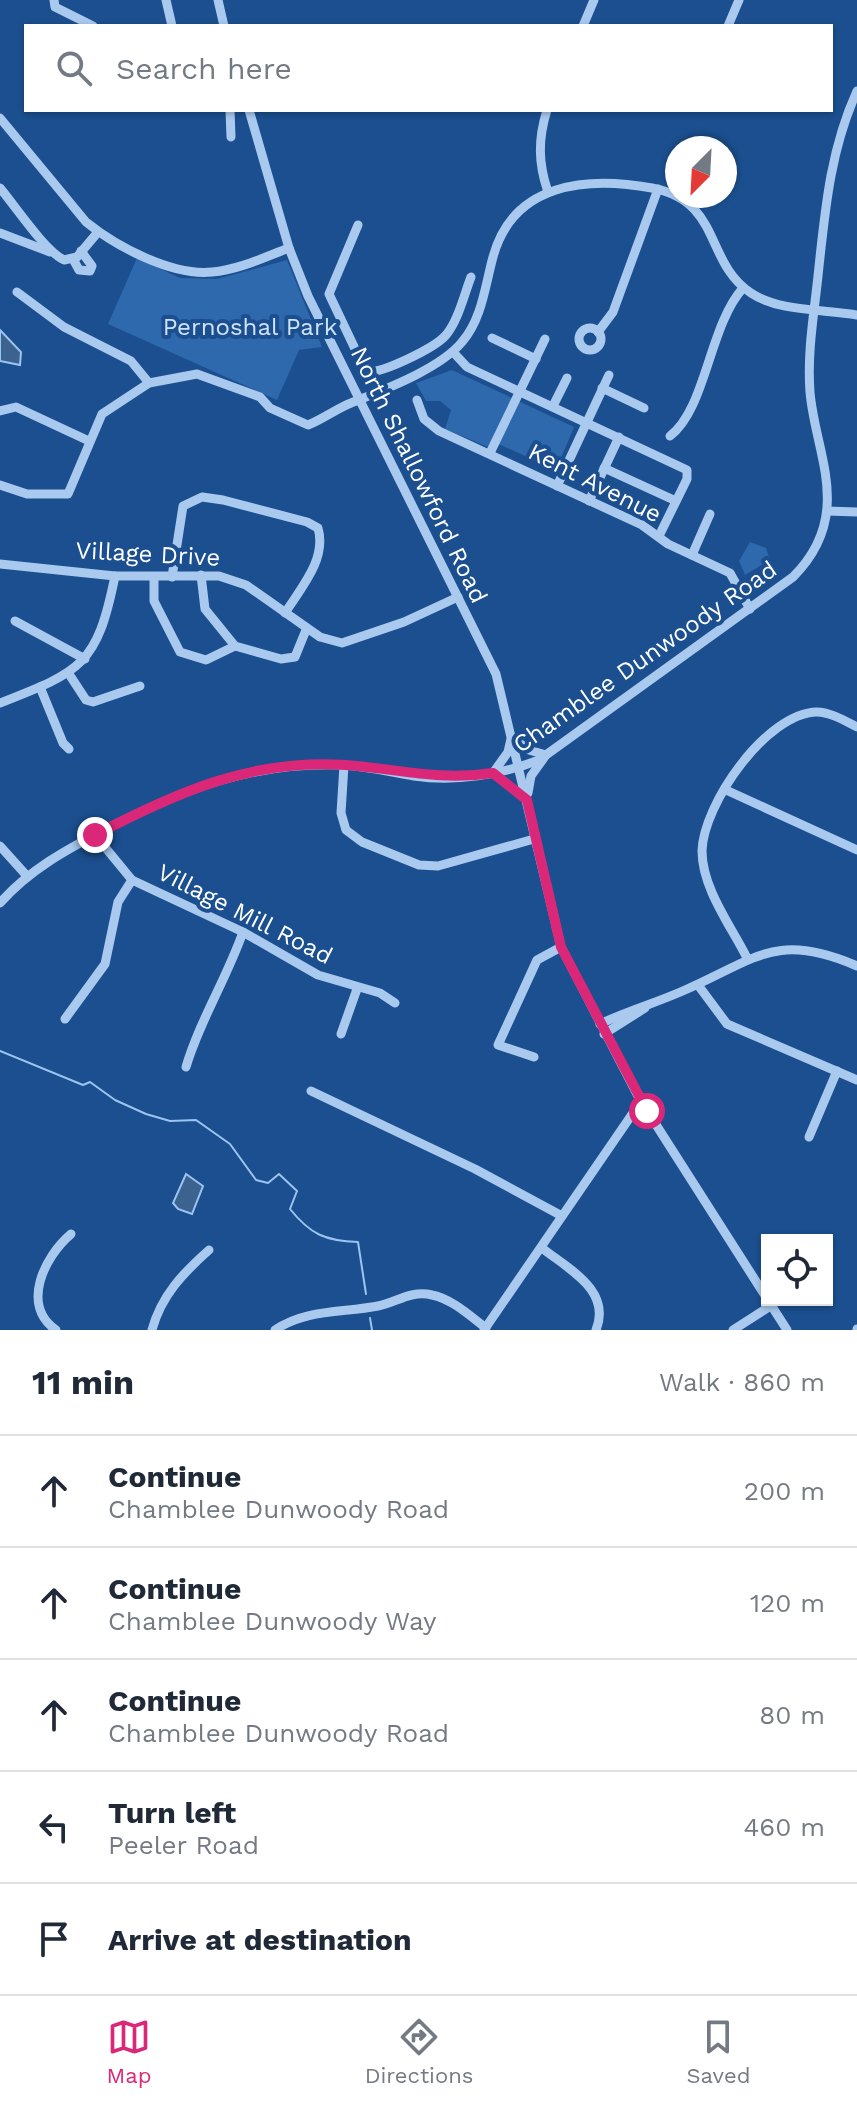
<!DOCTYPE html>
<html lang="en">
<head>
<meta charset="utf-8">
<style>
  :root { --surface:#fff; --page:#f2f2f3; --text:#1f2937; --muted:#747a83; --line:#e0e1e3; --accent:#db2777 }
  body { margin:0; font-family:"Work Sans",sans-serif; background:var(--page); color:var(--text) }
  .controls { position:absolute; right:24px; bottom:24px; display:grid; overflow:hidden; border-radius:0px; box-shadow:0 2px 6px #0004 }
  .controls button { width:72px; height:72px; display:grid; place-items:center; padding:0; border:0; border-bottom:2px solid var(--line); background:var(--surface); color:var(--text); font:40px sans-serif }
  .compass { position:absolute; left:665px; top:136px; width:72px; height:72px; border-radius:50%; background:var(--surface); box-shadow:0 2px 6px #0004; rotate:204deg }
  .stop { position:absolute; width:24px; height:24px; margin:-18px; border:6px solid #db2777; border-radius:50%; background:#fff }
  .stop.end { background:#db2777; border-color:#fff; box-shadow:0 2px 8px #0008 }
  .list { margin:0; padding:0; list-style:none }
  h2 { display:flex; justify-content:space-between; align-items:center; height:104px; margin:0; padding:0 32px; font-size:34px }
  h2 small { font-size:26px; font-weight:400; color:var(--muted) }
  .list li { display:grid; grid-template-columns:52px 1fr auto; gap:24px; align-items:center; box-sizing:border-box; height:112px; padding:0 32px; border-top:2px solid var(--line) }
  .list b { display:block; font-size:30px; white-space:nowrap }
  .list p { margin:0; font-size:26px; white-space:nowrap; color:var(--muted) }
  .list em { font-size:26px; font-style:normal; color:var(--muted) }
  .icon { flex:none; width:44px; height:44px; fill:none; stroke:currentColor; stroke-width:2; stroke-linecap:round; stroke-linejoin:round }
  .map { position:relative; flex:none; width:857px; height:1330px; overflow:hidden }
  .search { position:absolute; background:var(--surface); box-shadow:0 2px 6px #0004; left:24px; right:24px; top:24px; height:88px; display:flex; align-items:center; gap:20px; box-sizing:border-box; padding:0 28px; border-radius:0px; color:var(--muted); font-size:30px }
  .sheet { height:664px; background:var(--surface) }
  nav { display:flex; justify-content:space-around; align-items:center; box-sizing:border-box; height:112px; border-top:2px solid var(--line); background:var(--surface); font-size:22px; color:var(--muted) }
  nav a { display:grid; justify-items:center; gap:4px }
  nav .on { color:var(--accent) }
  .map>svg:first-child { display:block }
  .green { fill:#2e69ad }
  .water { fill:#3c6290; stroke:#9cc4f0; stroke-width:2 }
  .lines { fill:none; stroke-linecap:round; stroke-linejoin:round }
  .stream { stroke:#9cc4f0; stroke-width:2 }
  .minor { stroke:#a9c9ee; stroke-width:9 }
  .route { stroke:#db2777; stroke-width:10 }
  .labels { text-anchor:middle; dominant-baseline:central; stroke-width:8; stroke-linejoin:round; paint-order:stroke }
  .park-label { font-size:24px; fill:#cfe3fa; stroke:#1b4f8f }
  .street-label { font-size:24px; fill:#fff; stroke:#1b4f8f }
</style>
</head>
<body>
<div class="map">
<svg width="857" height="1330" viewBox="0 0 857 1330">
  <rect width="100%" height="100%" fill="#1b4f8f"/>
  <!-- green -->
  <g class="green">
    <path d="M 137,258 L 180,278 L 217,279 L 287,260 L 322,347 L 299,350 L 277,400 L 108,324 Z"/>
    <path d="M 452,370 L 574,427 L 556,470 L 492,441 L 488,447 L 445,429 L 451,410 L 440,401 L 426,401 L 416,383 Z"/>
    <path d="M 750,542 L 766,548 L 770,560 L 745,575 L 739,561 Z"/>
  </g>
  <!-- water -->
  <g class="water">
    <path d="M 0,330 L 21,352 L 20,365 L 0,361 Z"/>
    <path d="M 186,1174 L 203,1186 L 192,1214 L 178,1209 L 173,1203 Z"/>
  </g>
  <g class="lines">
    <!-- stream -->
    <g class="stream">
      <path d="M 0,1051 L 83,1085 L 90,1082 L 115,1100 L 146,1114 L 170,1121 L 196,1120 L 230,1144 L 256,1180 L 268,1183 L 279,1174 L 297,1191 L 290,1209 C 310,1234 325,1241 358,1242 L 366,1294"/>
      <path d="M 370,1318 L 372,1330"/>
    </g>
    <!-- minor -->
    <g class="minor">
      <path d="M 54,0 L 55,7 L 93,26"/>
      <path d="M 166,0 L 172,26"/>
      <path d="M 218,0 L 224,26"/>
      <path d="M 583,26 L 594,0"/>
      <path d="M 728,26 L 739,0"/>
      <path d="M 230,110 L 231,137"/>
      <path d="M 249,110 L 289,248 L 308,296 L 496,674 L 561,947 L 639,1098 L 787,1330"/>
      <path d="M 547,110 C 538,139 538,163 548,192"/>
      <path d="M 0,118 L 86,222 C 117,247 172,276 212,272 C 238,270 265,257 289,248"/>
      <path d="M 0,188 C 16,207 45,251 64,260 L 77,257 L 98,232"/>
      <path d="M 358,225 L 329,294 L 366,372 C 381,374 435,348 446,335 C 458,321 464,295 471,277"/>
      <path d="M 0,233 L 50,252"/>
      <path d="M 73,259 L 79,270 L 90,271 L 92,266 L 81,251"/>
      <path d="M 17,292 L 64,327 L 131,361 L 149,383 L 197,374 L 260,397 L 270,408 L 308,425 C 323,419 336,409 351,403 C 383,390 440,369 462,342 C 482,319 485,286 493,257 C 513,183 586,176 652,188 C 722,201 704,262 751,293 C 779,312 824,309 857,315"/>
      <circle cx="590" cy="339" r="11"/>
      <path d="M 598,332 L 613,312 L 658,189"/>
      <path d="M 492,338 L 536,359"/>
      <path d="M 453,352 L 467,367 L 687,470 L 687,479 L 659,536"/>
      <path d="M 602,388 L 644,408"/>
      <path d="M 417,400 L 424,419 L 439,431 L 642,525 L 668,544 L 730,573 L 750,609"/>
      <path d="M 553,406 L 567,378"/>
      <path d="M 0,411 L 16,407 L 89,441"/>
      <path d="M 670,436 C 706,409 709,326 743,288"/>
      <path d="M 490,453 L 545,339"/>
      <path d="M 604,468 L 676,501"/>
      <path d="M 0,485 L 27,494 L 68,494 L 102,414 L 149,383"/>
      <path d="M 557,486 L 609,375"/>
      <path d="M 589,501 L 619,437"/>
      <path d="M 827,511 L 857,512"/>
      <path d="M 692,555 L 710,514"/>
      <path d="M 0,564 L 115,576 L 219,576 L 246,585 L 320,637 L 342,643 L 404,622 L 458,597"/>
      <path d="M 201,575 L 205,609 L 235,646"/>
      <path d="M 154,577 L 154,601 L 180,652 L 206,660 L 235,646"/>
      <path d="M 172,577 L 183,506 L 202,497 L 223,500 L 307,522 L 318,528 C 327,559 301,588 285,613"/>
      <path d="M 15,621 L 85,659"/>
      <path d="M 235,646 L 281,659 L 295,657 L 306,630"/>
      <path d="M 69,674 L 86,700 L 93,702 L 140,686"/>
      <path d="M 40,687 L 63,743 L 69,749"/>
      <path d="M 0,703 C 82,671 97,665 115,576"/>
      <path d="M 514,738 L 529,750 L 546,755 L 531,776 L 528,793"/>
      <path d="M 344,765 L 341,813 L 346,830 L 362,842 L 419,865 L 438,866 L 534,839"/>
      <path d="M 493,773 L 527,800"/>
      <path d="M 493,773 L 508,752 L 511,739"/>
      <path d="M 726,790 L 857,850"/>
      <path d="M 95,835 L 132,880 L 243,932 L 318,975 L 380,993 L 395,1003"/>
      <path d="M 0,846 L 27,876"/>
      <path d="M 0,903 C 29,870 66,850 104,830 C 184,789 250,762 341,765 C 366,766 390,772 414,776 C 455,782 500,775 539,760 L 793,577 C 812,558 825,534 827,507 C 830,469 813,430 810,392 C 807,353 814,314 818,276 C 825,211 830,150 857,91"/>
      <path d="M 747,958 C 731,926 702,888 702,851 C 703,805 766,713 817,712 C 830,712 845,721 857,727"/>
      <path d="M 698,985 L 727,1024 L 857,1080"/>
      <path d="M 65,1019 L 105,964 L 118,902 L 132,880"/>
      <path d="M 600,1024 C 627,1011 656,1003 685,990 C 756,959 776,931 857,966"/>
      <path d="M 341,1034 L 357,989"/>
      <path d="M 604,1034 L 645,1008"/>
      <path d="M 534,1057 L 498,1045 L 537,960 L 561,947"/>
      <path d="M 186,1067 C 200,1020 226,980 243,932"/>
      <path d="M 311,1091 L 475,1169 L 562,1216"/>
      <path d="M 809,1137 L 837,1071"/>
      <path d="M 542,1248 C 568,1269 612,1290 596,1330"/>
      <path d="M 56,1330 C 20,1305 45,1256 71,1234"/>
      <path d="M 152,1330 C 161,1296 183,1273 209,1250"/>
      <path d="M 275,1330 C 306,1309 342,1313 378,1306 C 397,1302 411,1290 432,1295 C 452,1299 470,1316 486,1328"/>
      <path d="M 484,1330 L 635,1110 L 643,1104"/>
      <path d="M 733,1330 L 769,1307"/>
      <path d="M 857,1330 L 857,1329"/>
    </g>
  </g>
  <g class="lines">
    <!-- route -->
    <path class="route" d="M 95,835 C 175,793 253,758 346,765 C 399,769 439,781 493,773 L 527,800 L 561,947 L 647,1111"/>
  </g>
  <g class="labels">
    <!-- park labels -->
    <g class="park-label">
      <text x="250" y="327">Pernoshal Park</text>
    </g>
    <!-- street labels -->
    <g class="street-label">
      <text transform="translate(419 475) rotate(64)">North Shallowford Road</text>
      <text transform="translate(595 483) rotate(27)">Kent Avenue</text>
      <text transform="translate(148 554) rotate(3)">Village Drive</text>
      <text transform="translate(645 657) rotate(-35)">Chamblee Dunwoody Road</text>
      <text transform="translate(245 914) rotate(27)">Village Mill Road</text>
    </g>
  </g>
</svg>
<div class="controls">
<button><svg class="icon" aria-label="locate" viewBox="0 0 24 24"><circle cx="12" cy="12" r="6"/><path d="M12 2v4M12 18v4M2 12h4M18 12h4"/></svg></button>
</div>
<svg class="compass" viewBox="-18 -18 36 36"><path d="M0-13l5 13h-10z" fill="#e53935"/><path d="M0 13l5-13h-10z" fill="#747a83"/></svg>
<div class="stop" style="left:647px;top:1111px"></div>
<div class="stop end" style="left:95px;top:835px"></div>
<div class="search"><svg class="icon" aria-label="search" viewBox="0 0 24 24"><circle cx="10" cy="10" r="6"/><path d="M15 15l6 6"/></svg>Search here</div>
</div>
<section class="sheet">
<h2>11 min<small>Walk · 860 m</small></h2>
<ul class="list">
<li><svg class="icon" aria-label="ahead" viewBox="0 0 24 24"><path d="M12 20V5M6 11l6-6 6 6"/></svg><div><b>Continue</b><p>Chamblee Dunwoody Road</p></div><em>200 m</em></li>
<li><svg class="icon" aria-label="ahead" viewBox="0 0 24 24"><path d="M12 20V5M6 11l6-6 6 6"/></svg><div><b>Continue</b><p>Chamblee Dunwoody Way</p></div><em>120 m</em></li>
<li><svg class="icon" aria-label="ahead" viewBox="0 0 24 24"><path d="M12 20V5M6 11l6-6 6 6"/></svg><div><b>Continue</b><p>Chamblee Dunwoody Road</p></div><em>80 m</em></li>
<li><svg class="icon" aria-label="left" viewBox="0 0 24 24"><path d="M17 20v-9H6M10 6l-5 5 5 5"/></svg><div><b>Turn left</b><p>Peeler Road</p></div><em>460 m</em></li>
<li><svg class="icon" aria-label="arrive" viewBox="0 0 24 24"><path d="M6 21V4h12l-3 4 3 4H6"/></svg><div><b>Arrive at destination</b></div></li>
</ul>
</section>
<nav>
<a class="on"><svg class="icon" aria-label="map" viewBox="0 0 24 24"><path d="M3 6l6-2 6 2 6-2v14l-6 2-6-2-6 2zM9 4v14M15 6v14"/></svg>Map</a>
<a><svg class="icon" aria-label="directions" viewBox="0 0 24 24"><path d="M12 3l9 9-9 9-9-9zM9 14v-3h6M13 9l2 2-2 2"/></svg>Directions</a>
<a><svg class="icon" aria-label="saved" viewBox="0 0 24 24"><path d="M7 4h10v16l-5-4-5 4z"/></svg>Saved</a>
</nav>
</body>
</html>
